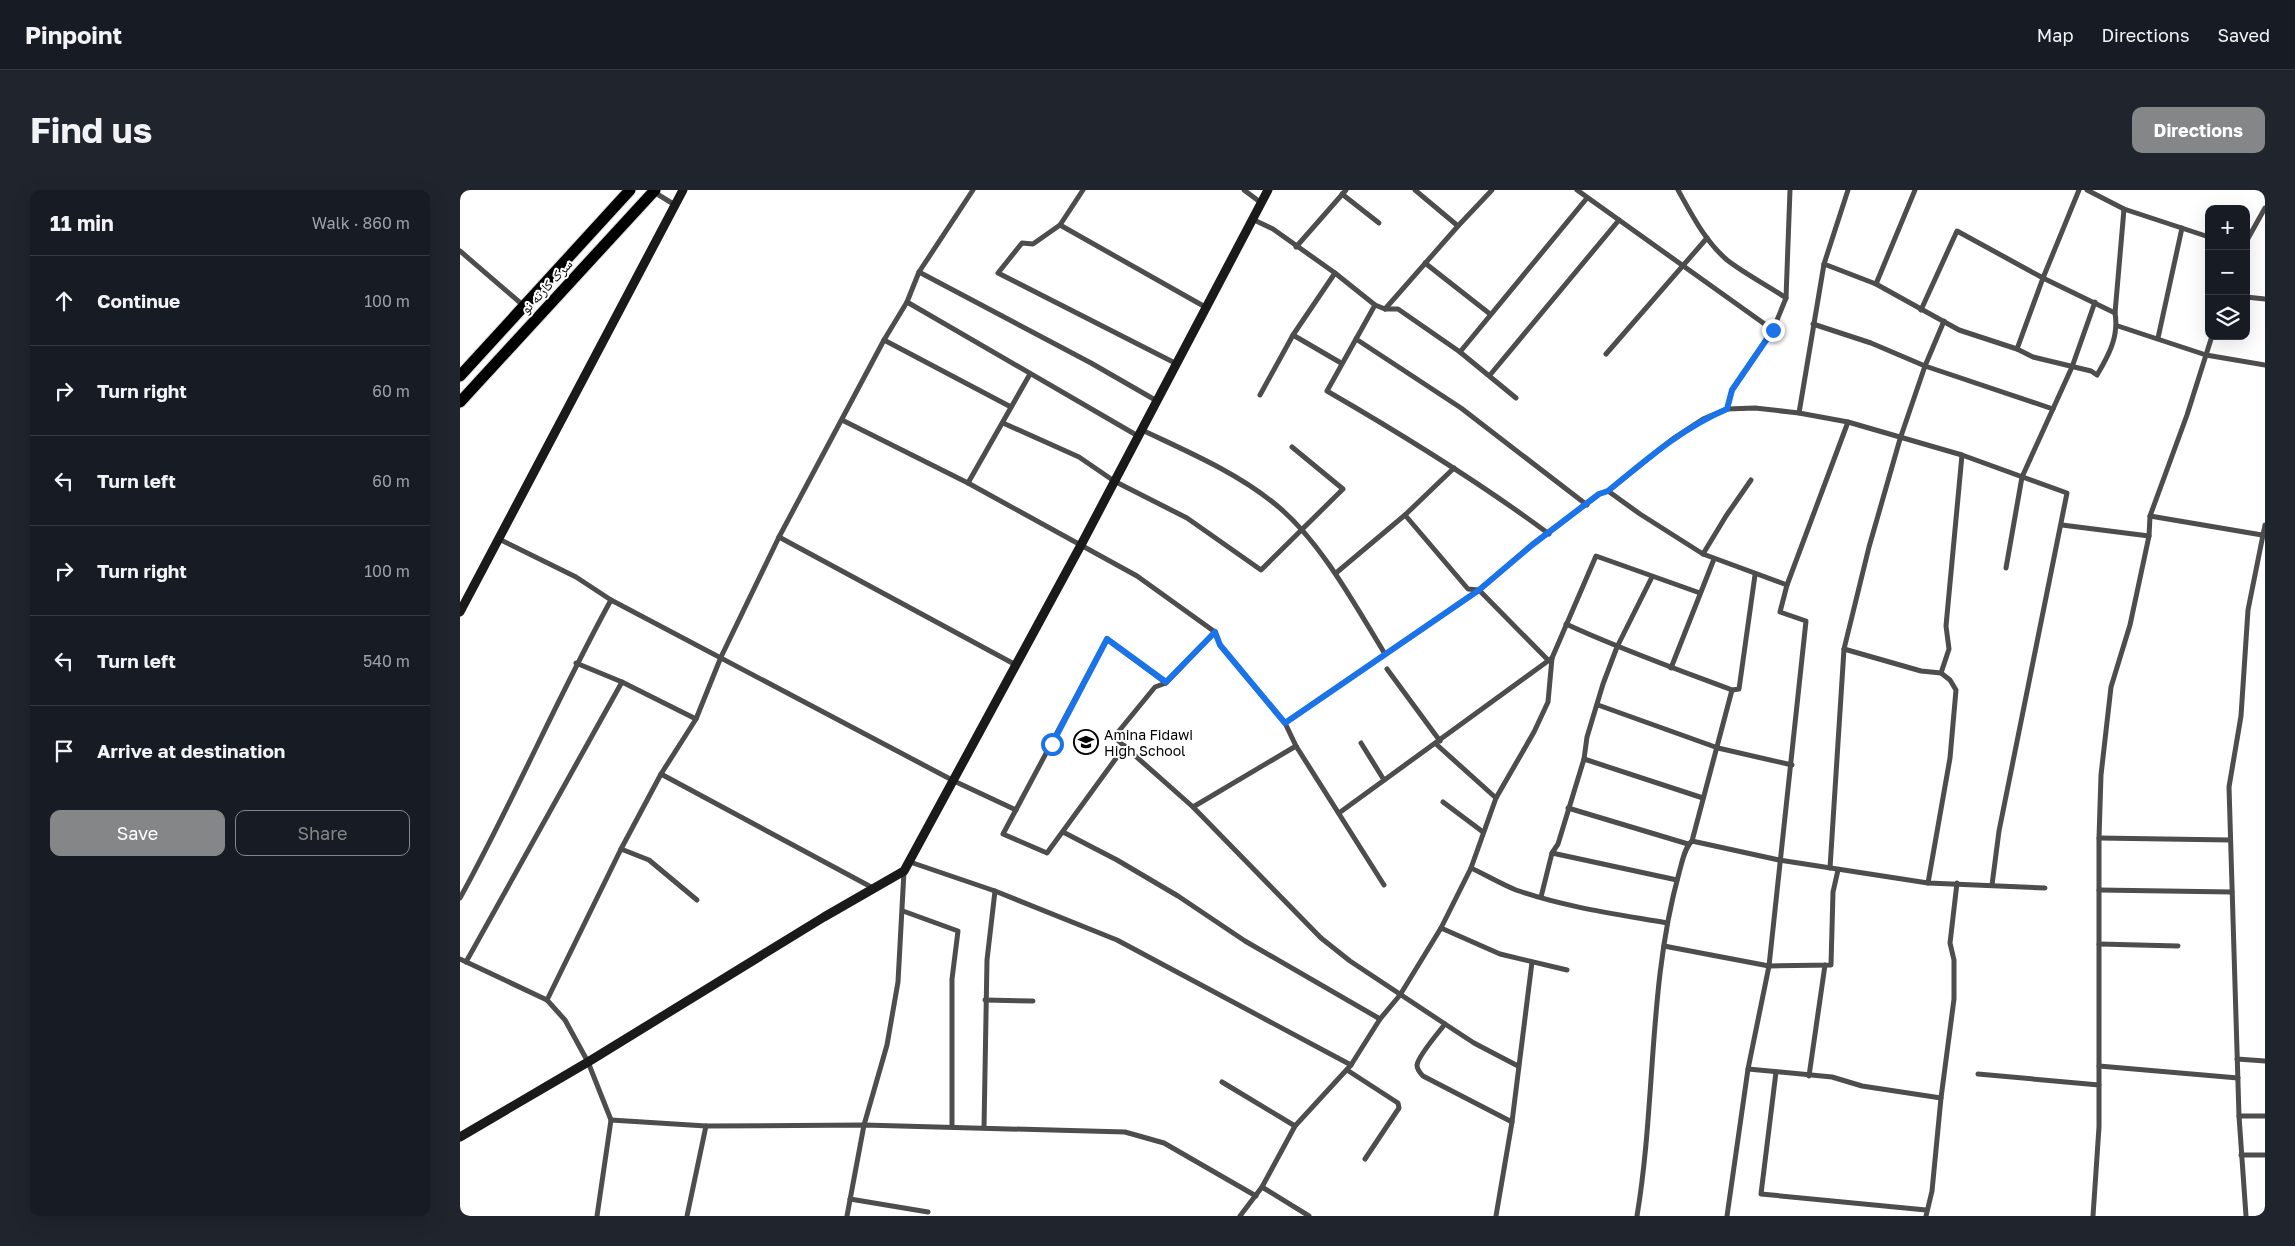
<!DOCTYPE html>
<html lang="en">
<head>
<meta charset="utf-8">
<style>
  :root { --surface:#171b24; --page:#20242c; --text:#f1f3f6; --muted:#9ea1a6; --line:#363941; --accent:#858687 }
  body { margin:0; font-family:"Golos Text","Noto Naskh Arabic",sans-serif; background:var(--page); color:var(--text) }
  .controls { position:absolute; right:15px; top:15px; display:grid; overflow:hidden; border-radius:10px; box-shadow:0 5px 20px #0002 }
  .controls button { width:45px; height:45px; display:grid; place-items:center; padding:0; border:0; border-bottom:1px solid var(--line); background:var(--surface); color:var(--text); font:25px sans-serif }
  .stop { position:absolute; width:15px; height:15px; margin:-11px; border:4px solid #1a73e8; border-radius:50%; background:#fff }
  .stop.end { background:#1a73e8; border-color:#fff; box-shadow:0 1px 5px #0008 }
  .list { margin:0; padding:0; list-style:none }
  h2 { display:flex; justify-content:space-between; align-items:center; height:65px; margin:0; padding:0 20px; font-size:21px }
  h2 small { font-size:16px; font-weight:400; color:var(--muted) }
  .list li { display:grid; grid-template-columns:32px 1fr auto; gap:15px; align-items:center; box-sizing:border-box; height:90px; padding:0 20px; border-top:1px solid var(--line) }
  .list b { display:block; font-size:19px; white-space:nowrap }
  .list em { font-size:16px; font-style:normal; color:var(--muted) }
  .actions { display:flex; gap:10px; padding:15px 20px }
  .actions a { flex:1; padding:11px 0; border:1px solid var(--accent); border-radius:10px; text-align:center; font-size:18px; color:var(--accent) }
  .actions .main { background:var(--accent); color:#fff }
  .icon { flex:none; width:28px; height:28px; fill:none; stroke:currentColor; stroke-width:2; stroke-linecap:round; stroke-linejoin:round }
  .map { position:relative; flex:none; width:1805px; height:1026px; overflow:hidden; border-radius:10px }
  header { display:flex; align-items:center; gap:30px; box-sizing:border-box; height:70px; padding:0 25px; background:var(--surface); border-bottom:1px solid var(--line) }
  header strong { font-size:24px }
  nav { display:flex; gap:28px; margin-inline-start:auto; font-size:18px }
  .intro { display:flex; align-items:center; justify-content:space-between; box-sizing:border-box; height:120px; padding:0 30px }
  h1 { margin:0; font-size:35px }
  .button { padding:12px 22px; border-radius:10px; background:var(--accent); color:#fff; font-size:18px; font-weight:700 }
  main { display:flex; gap:30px; padding:0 30px }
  aside { flex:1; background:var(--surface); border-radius:10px; box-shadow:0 5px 20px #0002 }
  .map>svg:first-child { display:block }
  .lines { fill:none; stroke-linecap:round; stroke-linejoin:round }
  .highway-casing { stroke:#dbdbdb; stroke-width:13 }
  .street { stroke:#4d4d4d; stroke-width:5 }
  .secondary { stroke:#1a1a1a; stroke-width:9 }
  .highway { stroke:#000; stroke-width:11 }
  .route { stroke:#1a73e8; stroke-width:6 }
  .labels { text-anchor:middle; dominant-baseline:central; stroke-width:4; stroke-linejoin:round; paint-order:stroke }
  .street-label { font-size:14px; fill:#000; stroke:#fff }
  .poi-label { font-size:14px; fill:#000; stroke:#fff; text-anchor:start }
</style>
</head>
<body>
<header>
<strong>Pinpoint</strong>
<nav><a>Map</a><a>Directions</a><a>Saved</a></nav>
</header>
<div class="intro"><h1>Find us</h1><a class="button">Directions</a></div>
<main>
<aside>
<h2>11 min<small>Walk · 860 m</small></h2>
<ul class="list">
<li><svg class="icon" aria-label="ahead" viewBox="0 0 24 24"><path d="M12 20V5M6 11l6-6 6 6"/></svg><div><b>Continue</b></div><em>100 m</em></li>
<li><svg class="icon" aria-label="right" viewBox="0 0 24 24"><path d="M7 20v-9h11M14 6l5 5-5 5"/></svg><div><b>Turn right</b></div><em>60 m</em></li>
<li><svg class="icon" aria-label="left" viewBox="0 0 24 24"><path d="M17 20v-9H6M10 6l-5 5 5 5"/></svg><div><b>Turn left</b></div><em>60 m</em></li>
<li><svg class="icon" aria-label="right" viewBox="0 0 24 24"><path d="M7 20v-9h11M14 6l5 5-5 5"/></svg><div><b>Turn right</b></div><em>100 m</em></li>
<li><svg class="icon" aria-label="left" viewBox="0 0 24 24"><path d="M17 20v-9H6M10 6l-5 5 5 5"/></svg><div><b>Turn left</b></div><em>540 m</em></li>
<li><svg class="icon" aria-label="arrive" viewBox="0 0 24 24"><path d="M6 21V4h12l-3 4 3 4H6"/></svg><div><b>Arrive at destination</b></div></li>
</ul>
<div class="actions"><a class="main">Save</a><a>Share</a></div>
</aside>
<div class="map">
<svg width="1805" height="1026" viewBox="0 0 1805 1026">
  <rect width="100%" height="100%" fill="#fff"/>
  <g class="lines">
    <defs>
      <g id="highway">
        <path d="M 0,186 L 170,0"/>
        <path d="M 0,212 L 195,0"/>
      </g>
    </defs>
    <!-- highway casing -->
    <use href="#highway" class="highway-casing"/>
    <!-- street -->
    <g class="street">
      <path d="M 623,0 L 600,35 L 573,54 L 562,53 L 538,83 L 717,174"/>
      <path d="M 784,0 L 800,12"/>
      <path d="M 955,0 L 998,36"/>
      <path d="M 1117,0 L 1313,140"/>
      <path d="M 1218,0 C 1232,25 1245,51 1267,70 C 1285,84 1307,95 1326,108"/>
      <path d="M 1627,0 L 1664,19 L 1749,47"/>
      <path d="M 194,2 L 215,15"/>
      <path d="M 882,4 L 919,33"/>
      <path d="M 792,29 L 813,39 L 875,83 L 915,115 L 925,119 L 938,119 L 1000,162 L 1056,208"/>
      <path d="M 600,35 L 747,118"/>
      <path d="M 1786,52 L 1805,18"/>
      <path d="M 836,57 L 886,0"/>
      <path d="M 0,61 L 64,116"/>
      <path d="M 965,73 L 1030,124"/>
      <path d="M 1364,74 L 1416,94 L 1499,140 L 1557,159 L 1573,167 L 1631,181 L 1637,185 C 1649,165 1659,146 1655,123 L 1664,19"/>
      <path d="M 459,82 L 631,173 L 697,211"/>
      <path d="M 1416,94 L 1455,0"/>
      <path d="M 1786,107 L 1805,109"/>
      <path d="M 447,112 L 678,246"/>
      <path d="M 915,115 L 867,201 C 943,245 1018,291 1089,344"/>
      <path d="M 925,119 L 998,36 L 1032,0"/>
      <path d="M 1461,120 L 1497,41 L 1583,88 L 1655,123"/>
      <path d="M 1353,134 L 1411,153 L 1465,176 L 1593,219"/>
      <path d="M 1658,136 L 1746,165 L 1805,175"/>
      <path d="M 833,145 L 881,173"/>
      <path d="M 1698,148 L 1722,38"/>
      <path d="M 896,149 L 1001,218 L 1127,315"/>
      <path d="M 424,150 L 551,217"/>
      <path d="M 1557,159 L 1583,88 L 1619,0"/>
      <path d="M 1000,162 L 1127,8"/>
      <path d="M 1146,164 L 1247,48"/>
      <path d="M 1030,185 L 1159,30"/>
      <path d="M 800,205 L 833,145 L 875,83"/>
      <path d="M 1267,219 L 1272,200 L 1313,140 L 1326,108 L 1330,0"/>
      <path d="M 1339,223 L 1364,74 L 1388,0"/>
      <path d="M 382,230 L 508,293 L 677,386 L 755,442 L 760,455 L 825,533 L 836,556 L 924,695"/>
      <path d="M 543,233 L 619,267 L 654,291 L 727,328 L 801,380 L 883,299 L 832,257"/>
      <path d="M 682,240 C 726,261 776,282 815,314 C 860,350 895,415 925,464"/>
      <path d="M 508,293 L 570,184"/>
      <path d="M 1148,301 L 1180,324 L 1243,364 L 1327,395"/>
      <path d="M 945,325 L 1008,399 L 1019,400 L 1087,469"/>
      <path d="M 1690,326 L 1802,345"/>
      <path d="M 1602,335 L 1689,346"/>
      <path d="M 319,347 L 556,475"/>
      <path d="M 39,349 L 116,387 L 151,410 L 494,591 L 556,620"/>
      <path d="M 1243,364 L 1266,326 L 1291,290"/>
      <path d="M 1546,378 L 1562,287 L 1612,177 L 1635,112"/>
      <path d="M 876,383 L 945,325 L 994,278"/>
      <path d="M 1106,434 C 1160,459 1216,479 1272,500 L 1279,499 L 1295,385"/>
      <path d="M 755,442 L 706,493 L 695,497 L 654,547 L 733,617 L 861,748 L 890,771 L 985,834 L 1014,853 L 1058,876"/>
      <path d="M 1384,459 L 1461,481 L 1481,483 L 1490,490 L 1496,500 L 1490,568 L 1468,693"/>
      <path d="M 116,473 L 162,492 L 236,529"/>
      <path d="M 1211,478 L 1254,369"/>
      <path d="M 927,479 L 980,551"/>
      <path d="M 1481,483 L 1489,459 L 1486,436 L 1502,265"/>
      <path d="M 1138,515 L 1258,558 L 1332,575"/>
      <path d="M 825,533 L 1019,400 L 1072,355 L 1139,304 L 1148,301 L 1214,248 L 1243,229 L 1267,219 L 1295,218 L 1339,223 L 1388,232 L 1502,265 L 1607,303 L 1539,641 L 1532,695"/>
      <path d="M 901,553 L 924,590"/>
      <path d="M 976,554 L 1036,608"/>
      <path d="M 665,556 L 587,663 L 543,644 L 647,449 L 706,493"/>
      <path d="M 1124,569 L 1243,608"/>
      <path d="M 201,584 L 413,698"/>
      <path d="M 983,612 L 1023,642"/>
      <path d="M 733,617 L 836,556"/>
      <path d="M 1108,618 L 1228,654"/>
      <path d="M 879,623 L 1092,468"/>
      <path d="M 603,642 L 657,670 L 718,706 L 785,751 L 920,829"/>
      <path d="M 1639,648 L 1770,650"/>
      <path d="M 1232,651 L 1319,670 L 1468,693 L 1585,698"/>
      <path d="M 161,659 L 189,670 L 237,710"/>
      <path d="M 1092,663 L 1217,690"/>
      <path d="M 450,672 L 535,701 L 657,750 L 891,875"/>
      <path d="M 1011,678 C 1026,685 1041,694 1056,700 C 1104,717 1156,724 1207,733"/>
      <path d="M 1370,678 L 1384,459 L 1409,357 L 1440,249 L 1465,176 L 1484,131"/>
      <path d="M 1639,700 L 1772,702"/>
      <path d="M 1081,707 L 1092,663 L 1098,654 L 1124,569 L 1127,547 L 1143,494 L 1157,457 L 1192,387"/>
      <path d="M 0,708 C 54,610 97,508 151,410"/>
      <path d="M 443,721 L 498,741 L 492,789 L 492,937"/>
      <path d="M 981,738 L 1040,764 L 1107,780"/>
      <path d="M 1639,754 L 1718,756"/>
      <path d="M 1204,756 L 1309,776 L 1371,775 L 1373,702 L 1378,680"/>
      <path d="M 0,769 L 87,810 L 105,830 L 128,872 L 151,930 L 137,1026"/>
      <path d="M 6,772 L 162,492"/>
      <path d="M 87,810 L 161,659 L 201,584 L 236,529 L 261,467 L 319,347 L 424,150 L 447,112 L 459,82 L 513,0"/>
      <path d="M 525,810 L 573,811"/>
      <path d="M 985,834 C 978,843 958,866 957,875 C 957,880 960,883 963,886 L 1052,932"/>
      <path d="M 1777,869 L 1805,871"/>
      <path d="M 1639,876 L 1778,888"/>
      <path d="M 1288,879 L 1372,887 L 1402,896 L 1481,908"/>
      <path d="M 887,880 L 938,913 L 939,918 L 905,969"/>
      <path d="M 1316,882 L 1301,1004 L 1466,1020"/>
      <path d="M 1518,884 L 1639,895"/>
      <path d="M 1349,886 L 1365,775"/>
      <path d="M 762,892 L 835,936"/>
      <path d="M 1779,926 L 1805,926"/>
      <path d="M 151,930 L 246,936 L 404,935 L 665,942 L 704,953 L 796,1006"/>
      <path d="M 524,938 L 527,770 L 535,701"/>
      <path d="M 1781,965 L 1805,965"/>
      <path d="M 802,997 L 849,1026"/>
      <path d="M 390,1009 L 468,1022"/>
      <path d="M 227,1026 L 246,936"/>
      <path d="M 387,1026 L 404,935 L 427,855 L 438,792 L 444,681"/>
      <path d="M 780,1026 L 802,997 L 835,936 L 891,875 L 920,829 L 940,805 L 981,738 L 1011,678 L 1036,608 L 1074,542 L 1088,512 L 1092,468 L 1136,366 L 1240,403"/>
      <path d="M 1036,1026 L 1052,932 L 1072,772"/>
      <path d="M 1177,1026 C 1196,912 1188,795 1219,683 C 1222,673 1224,658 1232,651 L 1272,500"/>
      <path d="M 1267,1026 L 1288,879 L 1309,776 L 1346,431 L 1320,422 L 1327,395 L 1388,232"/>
      <path d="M 1466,1026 L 1472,1001 L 1481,908 L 1494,809 L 1494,770 L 1490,753 L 1497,693"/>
      <path d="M 1633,1026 L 1639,937 L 1639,648 L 1641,585 L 1651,497 L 1670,435 L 1689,346 L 1690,326 L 1727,225 L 1752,146"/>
      <path d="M 1786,1026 L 1779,926 L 1769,597 L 1781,526 L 1788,420 L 1805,335"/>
    </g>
    <!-- secondary -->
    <g class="secondary">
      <path d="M 0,422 L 223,0"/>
      <path d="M 0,947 L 128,872 L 364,727 L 444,681 L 621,355 L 808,0"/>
    </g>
    <!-- highway -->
    <use href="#highway" class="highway"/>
  </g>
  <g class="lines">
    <!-- route -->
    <path class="route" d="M 592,554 L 647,449 L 706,492 L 755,442 L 760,455 L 825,533 L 1019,400 L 1072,355 L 1139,304 L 1148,301 C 1186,270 1222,238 1267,219 L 1272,200 L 1313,140"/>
  </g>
  <!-- icons -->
  <defs>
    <symbol id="school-ring" viewBox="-11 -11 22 22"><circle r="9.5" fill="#fff" stroke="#000" stroke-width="1.5"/><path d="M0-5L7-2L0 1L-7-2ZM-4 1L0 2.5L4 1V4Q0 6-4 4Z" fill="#000"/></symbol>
  </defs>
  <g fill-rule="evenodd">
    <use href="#school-ring" x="612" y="538" width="28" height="28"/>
  </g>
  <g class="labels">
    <!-- street labels -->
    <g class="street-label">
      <text transform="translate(86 96) rotate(-47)">سرک کارته نو</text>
    </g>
    <!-- poi labels -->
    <g class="poi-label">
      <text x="644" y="544">Amina Fidawi<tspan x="644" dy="16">High School</tspan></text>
    </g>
  </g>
</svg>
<div class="controls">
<button>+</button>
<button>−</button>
<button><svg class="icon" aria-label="layers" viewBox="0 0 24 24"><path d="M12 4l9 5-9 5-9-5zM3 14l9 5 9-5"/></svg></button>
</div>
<div class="stop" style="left:592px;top:554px"></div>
<div class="stop end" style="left:1313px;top:140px"></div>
</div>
</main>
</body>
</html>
